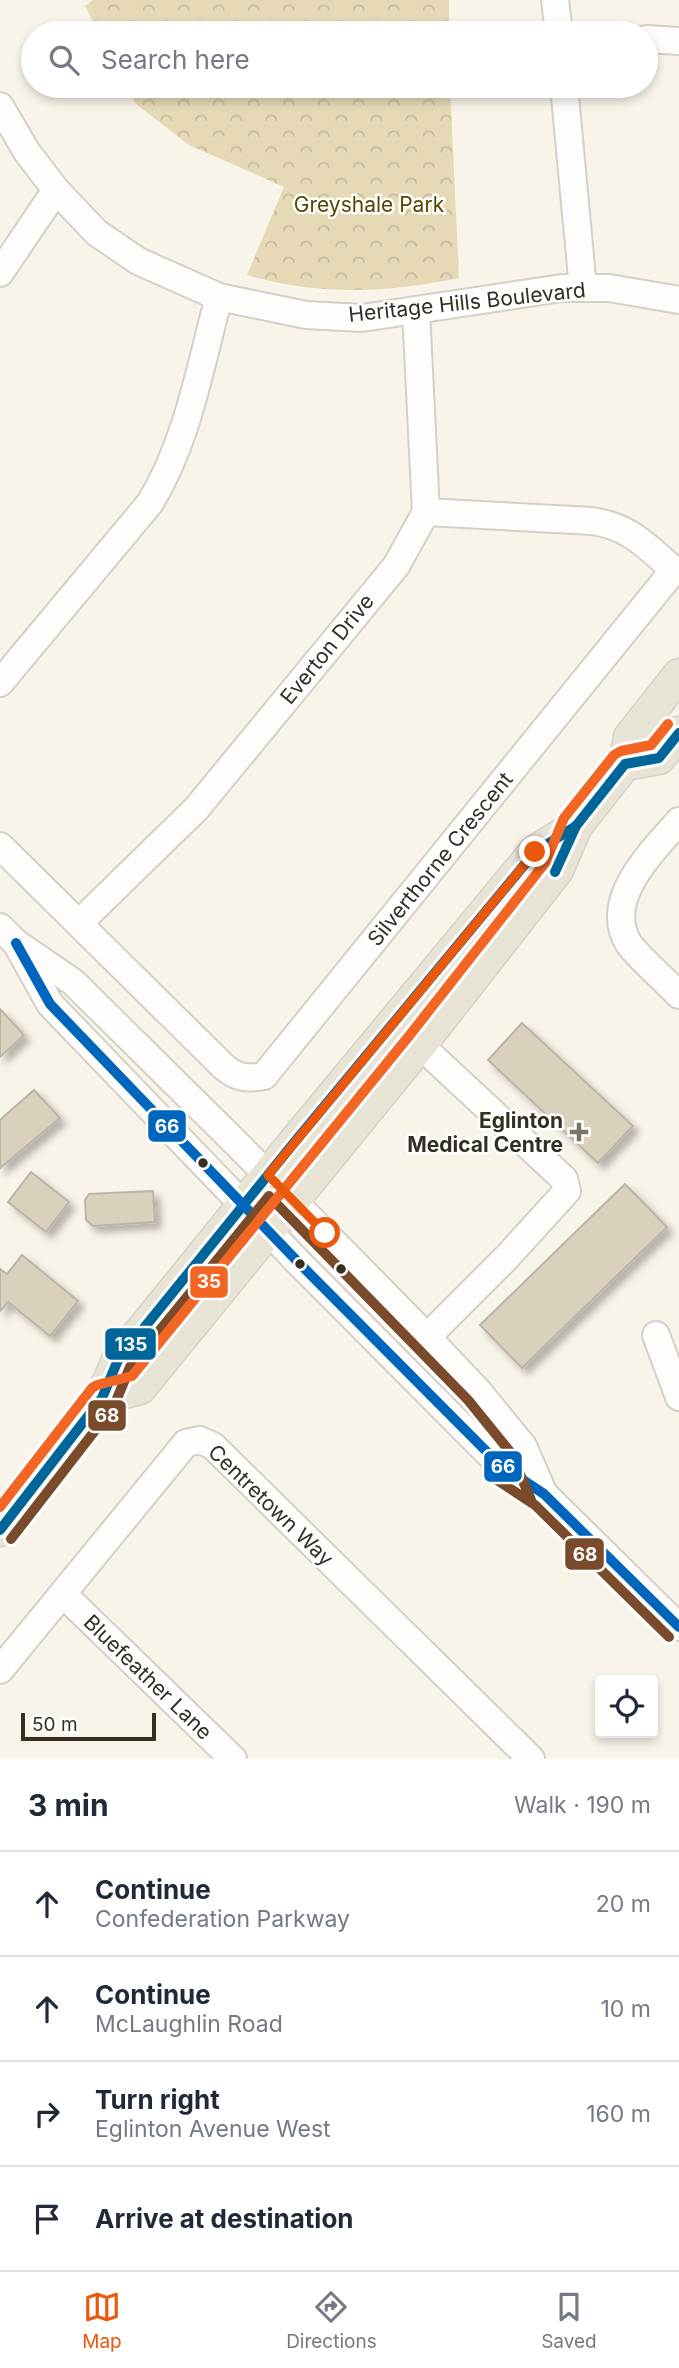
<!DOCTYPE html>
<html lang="en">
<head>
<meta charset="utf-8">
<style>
  :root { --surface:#fff; --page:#f6f6f7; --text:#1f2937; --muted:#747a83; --line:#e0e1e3; --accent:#ea580c }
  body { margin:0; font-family:Inter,sans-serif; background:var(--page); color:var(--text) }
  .controls { position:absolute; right:21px; bottom:21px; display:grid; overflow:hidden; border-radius:7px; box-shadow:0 4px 10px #0003 }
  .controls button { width:63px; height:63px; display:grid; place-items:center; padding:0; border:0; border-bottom:2px solid var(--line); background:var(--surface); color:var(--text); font:35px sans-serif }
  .scale { position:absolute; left:21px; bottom:18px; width:135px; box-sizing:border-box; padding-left:7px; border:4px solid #342f22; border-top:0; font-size:19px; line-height:24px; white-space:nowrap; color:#342f22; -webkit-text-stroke:5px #fff; paint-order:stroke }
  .stop { position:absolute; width:21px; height:21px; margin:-16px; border:5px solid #ea580c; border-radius:50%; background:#fff }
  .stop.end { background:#ea580c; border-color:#fff; box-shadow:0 2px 7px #0008 }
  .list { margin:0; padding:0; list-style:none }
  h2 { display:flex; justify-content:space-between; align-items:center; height:91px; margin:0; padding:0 28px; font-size:30px }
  h2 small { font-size:23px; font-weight:400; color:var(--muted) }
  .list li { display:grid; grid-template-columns:46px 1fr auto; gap:21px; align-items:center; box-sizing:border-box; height:105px; padding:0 28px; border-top:2px solid var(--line) }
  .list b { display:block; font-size:26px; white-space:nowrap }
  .list p { margin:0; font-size:23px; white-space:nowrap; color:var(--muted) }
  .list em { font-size:23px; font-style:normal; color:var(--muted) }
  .icon { flex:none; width:38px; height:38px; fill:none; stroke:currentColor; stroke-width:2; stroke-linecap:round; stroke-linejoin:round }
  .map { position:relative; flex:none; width:679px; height:1759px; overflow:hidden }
  .search { position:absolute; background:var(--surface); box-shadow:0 4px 10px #0003; left:21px; right:21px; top:21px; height:77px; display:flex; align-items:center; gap:18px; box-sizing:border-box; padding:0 24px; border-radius:38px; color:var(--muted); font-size:26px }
  .sheet { height:511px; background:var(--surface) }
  nav { display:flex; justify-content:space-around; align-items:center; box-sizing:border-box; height:98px; border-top:2px solid var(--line); background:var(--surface); font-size:19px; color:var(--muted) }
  nav a { display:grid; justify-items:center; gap:4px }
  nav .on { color:var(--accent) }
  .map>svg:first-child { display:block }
  .forest { fill:url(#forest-crowns) }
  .building { fill:#d9d1bb; stroke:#b9b5aa; stroke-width:2; filter:url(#shadow) }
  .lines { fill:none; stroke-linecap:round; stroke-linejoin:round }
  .minor-casing { stroke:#d5d0c5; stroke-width:30 }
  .major-casing { stroke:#d4d1cb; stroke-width:35 }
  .minor { stroke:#fefdfc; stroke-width:26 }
  .major { stroke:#e7e4d6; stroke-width:32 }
  .bus-1-casing { stroke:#fff; stroke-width:16 }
  .bus-2-casing { stroke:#fff; stroke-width:16 }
  .bus-3-casing { stroke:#fff; stroke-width:16 }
  .bus-4-casing { stroke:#fff; stroke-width:16 }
  .bus-1 { stroke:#069; stroke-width:10 }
  .bus-2 { stroke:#0065bd; stroke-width:10 }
  .bus-3 { stroke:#7a4b2a; stroke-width:10 }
  .bus-4 { stroke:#f26522; stroke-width:10 }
  .route { stroke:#ea580c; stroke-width:9 }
  .poi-dot { fill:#797468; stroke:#fff; stroke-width:2.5 }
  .bus-dot { fill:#342f22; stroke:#fff; stroke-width:2.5 }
  .labels { text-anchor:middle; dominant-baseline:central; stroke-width:5; stroke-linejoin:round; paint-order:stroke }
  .park-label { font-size:21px; fill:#584600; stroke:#fff }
  .street-label { font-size:21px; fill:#342f22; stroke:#fff }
  .poi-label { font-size:21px; font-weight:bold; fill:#342f22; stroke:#fff; text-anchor:end }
  .line-badge { stroke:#fff; stroke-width:2.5 }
  .badge-label { font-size:19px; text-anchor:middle; font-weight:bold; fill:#fff }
</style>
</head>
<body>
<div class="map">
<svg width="679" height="1759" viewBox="0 0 679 1759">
  <defs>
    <pattern id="forest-crowns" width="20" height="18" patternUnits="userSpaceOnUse" patternTransform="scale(1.75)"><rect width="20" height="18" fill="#e6dab6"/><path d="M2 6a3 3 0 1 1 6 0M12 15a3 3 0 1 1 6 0" fill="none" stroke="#c6bb9c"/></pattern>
    <filter id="shadow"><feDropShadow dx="6" dy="6" stdDeviation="3.5" flood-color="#0004"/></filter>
  </defs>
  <rect width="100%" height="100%" fill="#f9f4e9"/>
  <!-- forest -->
  <g class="forest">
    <path d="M 93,0 L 449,0 L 449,33 L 99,33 L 85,6 Z"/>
    <path d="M 126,86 L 450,86 L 459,278 C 386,293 320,296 247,275 L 284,187 L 189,145 L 136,104 Z"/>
  </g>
  <!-- building -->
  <g class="building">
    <path d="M 0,1009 L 24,1035 L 0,1057 Z"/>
    <path d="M 522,1023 L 633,1126 L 598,1163 L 488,1060 Z"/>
    <path d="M 34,1090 L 60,1118 L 0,1168 L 0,1120 Z"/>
    <path d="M 31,1172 L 69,1202 L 46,1232 L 8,1202 Z"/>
    <path d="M 625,1184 L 667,1227 L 522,1368 L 480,1325 Z"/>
    <path d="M 153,1191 L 155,1222 L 93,1226 L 86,1220 L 85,1200 L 89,1194 Z"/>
    <path d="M 22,1255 L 78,1301 L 50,1336 L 8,1302 L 0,1311 L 0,1269 L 7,1274 Z"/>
  </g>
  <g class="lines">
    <defs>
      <g id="minor">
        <path d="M 555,0 L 559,33"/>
        <path d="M 646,39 L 679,41"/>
        <path d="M 564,86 L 583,288"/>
        <path d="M 0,106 L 27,152 L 56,190 L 97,233 L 138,261 L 219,297 L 306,315 L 362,318 L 562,288 L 609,288 L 679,300"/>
        <path d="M 0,273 L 56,190"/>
        <path d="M 0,683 L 150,503 C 188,441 200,366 219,297"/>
        <path d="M 679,821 C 653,851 601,900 629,944 C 639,958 666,981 679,995"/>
        <path d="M 0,846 L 224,1067 C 237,1078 247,1079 264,1076 L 674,570 C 646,546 631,527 592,521 L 426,512"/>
        <path d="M 79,923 L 196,809 L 396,566 L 426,512 L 416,311"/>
        <path d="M 0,927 L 16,943 L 73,982 L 237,1144 L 427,1337 L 478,1391 L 523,1446 L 544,1494"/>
        <path d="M 16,943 L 50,1004 L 299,1263 L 499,1464 L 544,1494 L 679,1627"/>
        <path d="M 420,1045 L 564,1179 L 567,1191 L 507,1257 L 427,1337"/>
        <path d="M 656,1335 L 679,1397"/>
        <path d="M 63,1594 L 233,1759"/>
        <path d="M 0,1670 L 186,1443 L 200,1440 L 213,1446 L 531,1759"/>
      </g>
      <g id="major">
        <path d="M 625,764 L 659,758 L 679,733"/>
        <path d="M 102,1398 L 140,1388 L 420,1045 L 557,870 L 576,826 L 625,764 L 630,737 L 679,675"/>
        <path d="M 0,1530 L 102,1398 L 118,1360 L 293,1144 L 535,852 L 576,826"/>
      </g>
    </defs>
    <!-- minor casing -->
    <use href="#minor" class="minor-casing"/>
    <!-- major casing -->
    <use href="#major" class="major-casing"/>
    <!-- minor -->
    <use href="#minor" class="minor"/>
    <!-- major -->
    <use href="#major" class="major"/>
    <defs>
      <g id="bus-1">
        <path d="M 555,872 L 576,826 L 625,764 L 659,758 L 679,733"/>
        <path d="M 0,1530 L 102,1398 L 118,1360 L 293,1144 L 535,852 L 576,826"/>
      </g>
      <path id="bus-2" d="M 16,943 L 50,1004 L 299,1263 L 499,1464 L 544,1494 L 679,1627"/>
      <g id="bus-3">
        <path d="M 494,1478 L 535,1505 L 669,1637"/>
        <path d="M 11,1539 L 114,1406 L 130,1367 L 269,1196 L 468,1400 L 511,1453 L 531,1500"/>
      </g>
      <path id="bus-4" d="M 0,1507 L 92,1388 L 97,1385 L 132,1376 L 409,1036 L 545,863 L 564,818 L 614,755 L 621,751 L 651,745 L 668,724"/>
    </defs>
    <!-- bus-1 casing -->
    <use href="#bus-1" class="bus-1-casing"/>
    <!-- bus-2 casing -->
    <use href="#bus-2" class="bus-2-casing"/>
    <!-- bus-3 casing -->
    <use href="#bus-3" class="bus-3-casing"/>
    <!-- bus-4 casing -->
    <use href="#bus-4" class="bus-4-casing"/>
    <!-- bus-1 -->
    <use href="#bus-1" class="bus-1"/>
    <!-- bus-2 -->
    <use href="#bus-2" class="bus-2"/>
    <!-- bus-3 -->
    <use href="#bus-3" class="bus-3"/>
    <!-- bus-4 -->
    <use href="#bus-4" class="bus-4"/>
  </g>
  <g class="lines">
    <!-- route -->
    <path class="route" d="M 325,1233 L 268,1175 L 535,852"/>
  </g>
  <!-- markers -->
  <path class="poi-dot" d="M575.5 1121.5h7v7h7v7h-7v7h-7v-7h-7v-7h7z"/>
  <g class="bus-dot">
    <circle cx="203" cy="1163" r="6"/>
    <circle cx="300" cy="1264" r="6"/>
    <circle cx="341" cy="1269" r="6"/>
  </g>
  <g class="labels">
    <!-- park labels -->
    <g class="park-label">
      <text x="369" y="204">Greyshale Park</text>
    </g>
    <!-- street labels -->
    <g class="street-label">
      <text transform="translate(467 302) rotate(-6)">Heritage Hills Boulevard</text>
      <text transform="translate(327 649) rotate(-51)">Everton Drive</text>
      <text transform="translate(440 859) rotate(-51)">Silverthorne Crescent</text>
      <text transform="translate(271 1505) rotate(44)">Centretown Way</text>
      <text transform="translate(148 1677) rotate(44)">Bluefeather Lane</text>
    </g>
    <!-- poi labels -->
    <g class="poi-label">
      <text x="563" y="1120">Eglinton<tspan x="563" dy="24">Medical Centre</tspan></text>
    </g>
  </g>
  <g class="line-badge">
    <rect x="147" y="1109" width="40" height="34" rx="7" fill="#0065bd"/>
    <rect x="189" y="1265" width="40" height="34" rx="7" fill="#f26522"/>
    <rect x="104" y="1327" width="53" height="34" rx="7" fill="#069"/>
    <rect x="87" y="1399" width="40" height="33" rx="7" fill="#7a4b2a"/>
    <rect x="483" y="1450" width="40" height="33" rx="7" fill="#0065bd"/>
    <rect x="564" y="1537" width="41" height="34" rx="7" fill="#7a4b2a"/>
  </g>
  <g class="badge-label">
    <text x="167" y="1133">66</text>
    <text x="209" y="1288">35</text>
    <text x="131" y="1351">135</text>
    <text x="107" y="1422">68</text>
    <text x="503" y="1473">66</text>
    <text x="585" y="1561">68</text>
  </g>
</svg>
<div class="controls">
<button><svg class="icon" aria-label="locate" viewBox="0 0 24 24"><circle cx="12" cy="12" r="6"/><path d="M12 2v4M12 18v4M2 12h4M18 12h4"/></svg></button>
</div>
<div class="scale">50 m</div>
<div class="stop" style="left:325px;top:1233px"></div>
<div class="stop end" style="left:535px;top:852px"></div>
<div class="search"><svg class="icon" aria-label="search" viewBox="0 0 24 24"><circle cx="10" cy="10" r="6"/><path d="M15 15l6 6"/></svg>Search here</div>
</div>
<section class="sheet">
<h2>3 min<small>Walk · 190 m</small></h2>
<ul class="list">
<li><svg class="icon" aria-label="ahead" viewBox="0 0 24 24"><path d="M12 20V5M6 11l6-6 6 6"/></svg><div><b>Continue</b><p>Confederation Parkway</p></div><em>20 m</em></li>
<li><svg class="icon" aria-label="ahead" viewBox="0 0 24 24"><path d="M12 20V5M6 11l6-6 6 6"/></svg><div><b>Continue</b><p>McLaughlin Road</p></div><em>10 m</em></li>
<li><svg class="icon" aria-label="right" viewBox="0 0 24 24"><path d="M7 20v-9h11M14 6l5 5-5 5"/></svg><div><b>Turn right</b><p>Eglinton Avenue West</p></div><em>160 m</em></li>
<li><svg class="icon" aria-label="arrive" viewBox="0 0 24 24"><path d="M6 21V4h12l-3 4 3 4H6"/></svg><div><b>Arrive at destination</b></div></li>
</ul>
</section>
<nav>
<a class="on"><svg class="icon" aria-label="map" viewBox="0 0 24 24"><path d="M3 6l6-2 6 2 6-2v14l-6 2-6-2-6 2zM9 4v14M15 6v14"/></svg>Map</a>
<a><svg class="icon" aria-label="directions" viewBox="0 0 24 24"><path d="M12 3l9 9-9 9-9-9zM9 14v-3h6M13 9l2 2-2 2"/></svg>Directions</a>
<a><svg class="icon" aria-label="saved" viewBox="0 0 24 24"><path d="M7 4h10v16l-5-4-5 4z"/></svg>Saved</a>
</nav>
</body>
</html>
